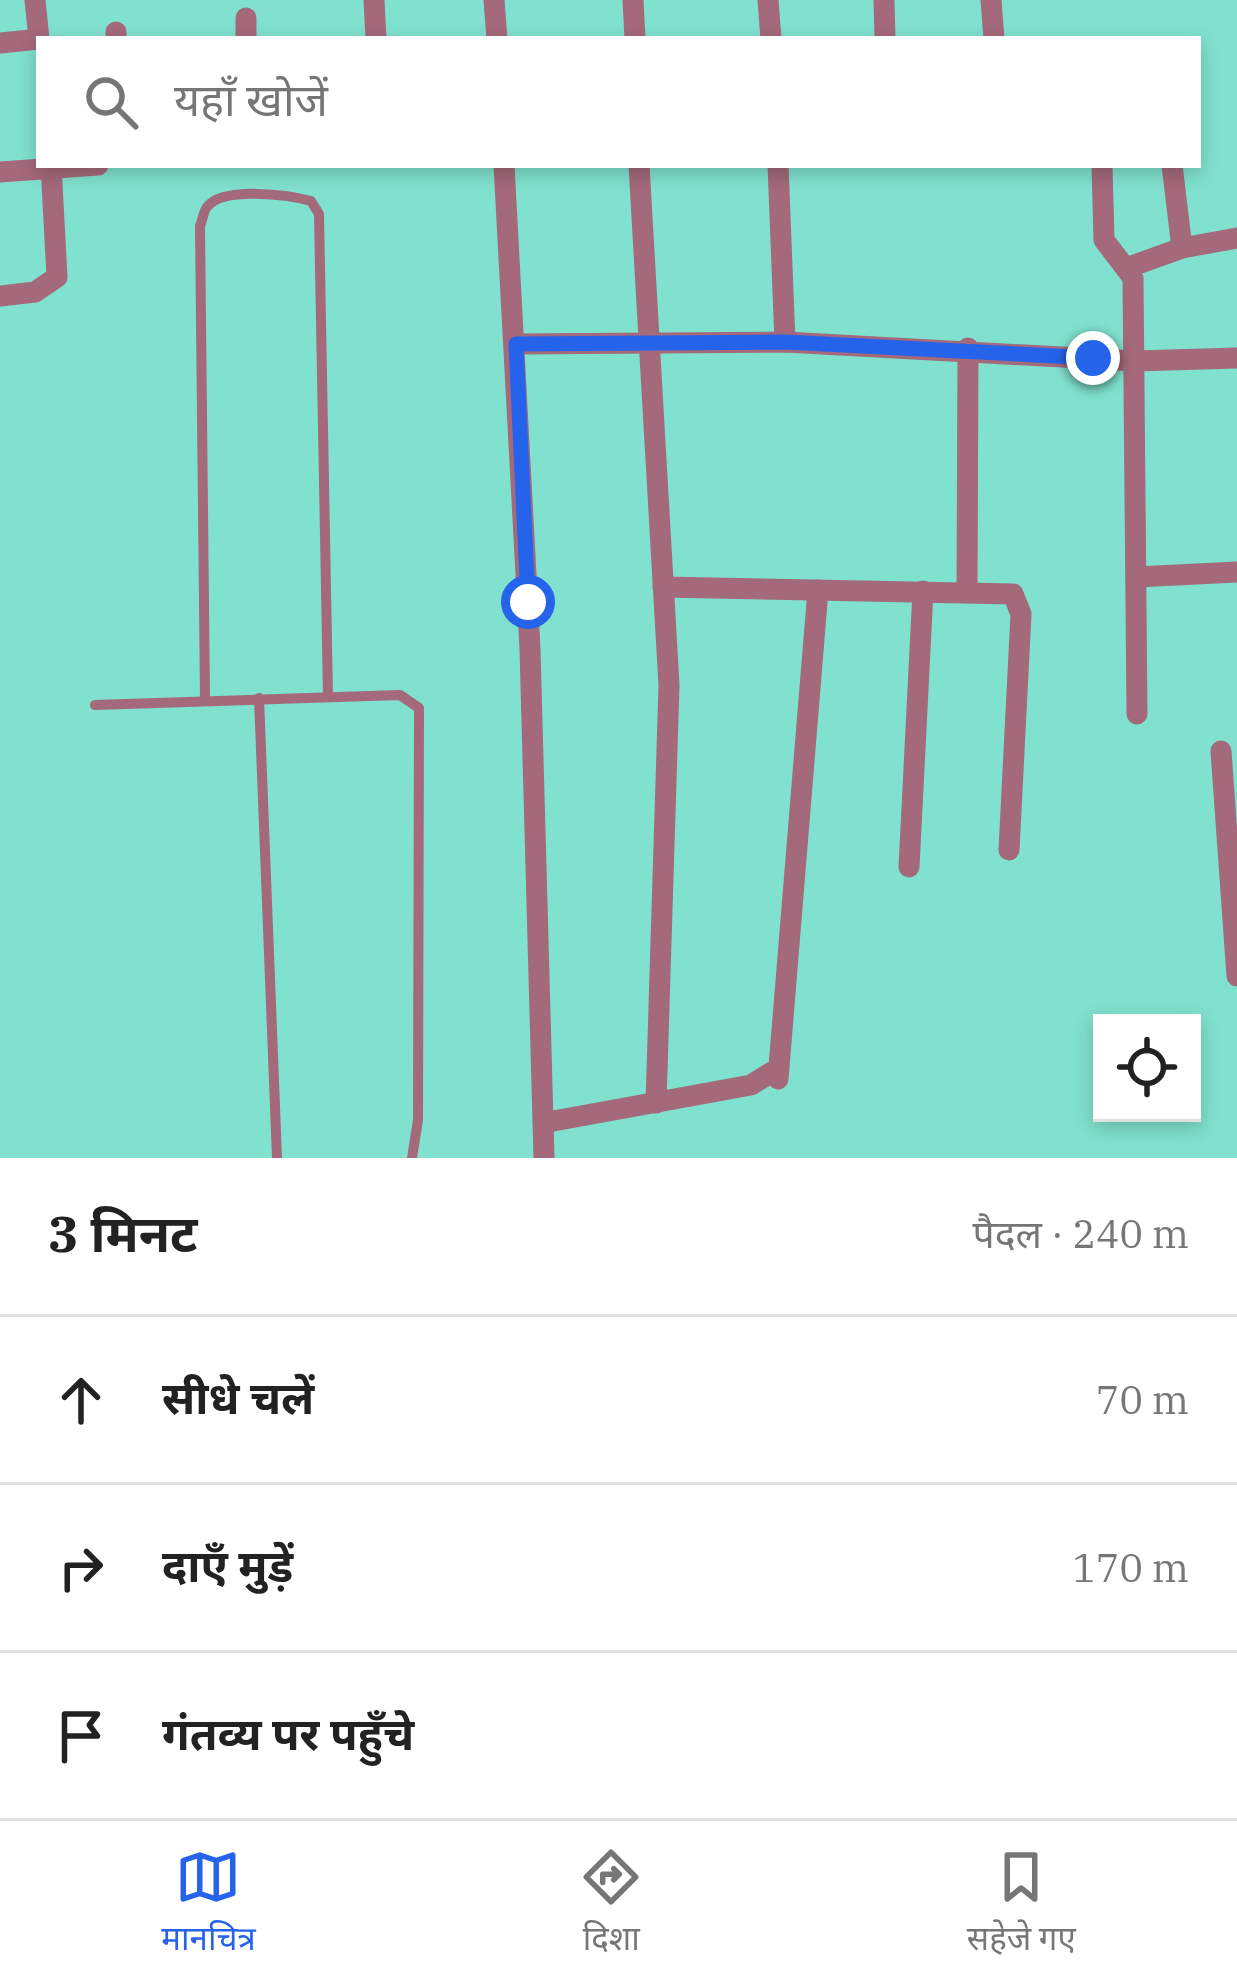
<!DOCTYPE html>
<html lang="hi">
<head>
<meta charset="utf-8">
<style>
  :root { --surface:#fff; --page:#f2f2f2; --text:#222; --muted:#767676; --line:#e0e0e0; --accent:#2563eb }
  body { margin:0; font-family:"IBM Plex Serif","Noto Sans Devanagari",serif; background:var(--page); color:var(--text) }
  .controls { position:absolute; right:36px; bottom:36px; display:grid; overflow:hidden; border-radius:0px; box-shadow:0 6px 18px #0003 }
  .controls button { width:108px; height:108px; display:grid; place-items:center; padding:0; border:0; border-bottom:3px solid var(--line); background:var(--surface); color:var(--text); font:60px sans-serif }
  .stop { position:absolute; width:36px; height:36px; margin:-27px; border:9px solid #2563eb; border-radius:50%; background:#fff }
  .stop.end { background:#2563eb; border-color:#fff; box-shadow:0 3px 12px #0008 }
  .list { margin:0; padding:0; list-style:none }
  h2 { display:flex; justify-content:space-between; align-items:center; height:156px; margin:0; padding:0 48px; font-size:51px }
  h2 small { font-size:39px; font-weight:400; color:var(--muted) }
  .list li { display:grid; grid-template-columns:78px 1fr auto; gap:36px; align-items:center; box-sizing:border-box; height:168px; padding:0 48px; border-top:3px solid var(--line) }
  .list b { display:block; font-size:45px; white-space:nowrap }
  .list em { font-size:39px; font-style:normal; color:var(--muted) }
  .icon { flex:none; width:66px; height:66px; fill:none; stroke:currentColor; stroke-width:2; stroke-linecap:round; stroke-linejoin:round }
  .map { position:relative; flex:none; width:1237px; height:1158px; overflow:hidden }
  .search { position:absolute; background:var(--surface); box-shadow:0 6px 18px #0003; left:36px; right:36px; top:36px; height:132px; display:flex; align-items:center; gap:30px; box-sizing:border-box; padding:0 42px; border-radius:0px; color:var(--muted); font-size:45px }
  .sheet { height:660px; background:var(--surface) }
  nav { display:flex; justify-content:space-around; align-items:center; box-sizing:border-box; height:168px; border-top:3px solid var(--line); background:var(--surface); font-size:33px; color:var(--muted) }
  nav a { display:grid; justify-items:center; gap:6px }
  nav .on { color:var(--accent) }
  .map>svg:first-child { display:block }
  .lines { fill:none; stroke-linecap:round; stroke-linejoin:round }
  .service { stroke:#a4697b; stroke-width:10 }
  .minor { stroke:#a4697b; stroke-width:21 }
  .route { stroke:#2563eb; stroke-width:15 }
</style>
</head>
<body>
<div class="map">
<svg width="1237" height="1158" viewBox="0 0 1237 1158">
  <rect width="100%" height="100%" fill="#80e1ce"/>
  <g class="lines">
    <!-- service -->
    <g class="service">
      <path d="M 259,698 L 277,1158"/>
      <path d="M 205,699 L 200,226 C 203,219 203,212 207,207 C 223,186 289,195 311,201 L 319,214 L 328,696"/>
      <path d="M 95,705 L 400,695 L 419,708 L 418,1120 L 412,1158"/>
    </g>
    <!-- minor -->
    <g class="minor">
      <path d="M 374,0 L 376,39"/>
      <path d="M 494,0 L 497,39"/>
      <path d="M 633,0 L 635,39"/>
      <path d="M 768,0 L 771,39"/>
      <path d="M 884,0 L 885,39"/>
      <path d="M 991,0 L 994,39"/>
      <path d="M 246,18 L 246,39"/>
      <path d="M 116,32 L 116,39"/>
      <path d="M 0,43 L 39,39 L 35,0"/>
      <path d="M 504,165 L 530,649 L 544,1158"/>
      <path d="M 639,165 L 669,685 L 656,1103"/>
      <path d="M 778,165 L 785,342"/>
      <path d="M 1102,165 L 1104,240 L 1133,278 L 1137,714"/>
      <path d="M 1172,165 L 1182,248"/>
      <path d="M 0,172 L 98,165"/>
      <path d="M 1129,267 L 1182,248 L 1237,238"/>
      <path d="M 0,296 L 35,292 L 57,277 L 51,165"/>
      <path d="M 516,344 L 785,342 L 1135,361 L 1237,358"/>
      <path d="M 1136,577 L 1237,572"/>
      <path d="M 663,587 L 1013,594 L 1021,614 L 1009,850"/>
      <path d="M 967,592 L 968,348"/>
      <path d="M 1221,751 L 1237,976"/>
      <path d="M 909,867 L 923,591"/>
      <path d="M 548,1122 L 751,1085 L 772,1072 L 778,1079 L 818,590"/>
    </g>
  </g>
  <g class="lines">
    <!-- route -->
    <path class="route" d="M 528,602 L 516,344 L 785,342 L 1093,358"/>
  </g>
</svg>
<div class="controls">
<button><svg class="icon" aria-label="locate" viewBox="0 0 24 24"><circle cx="12" cy="12" r="6"/><path d="M12 2v4M12 18v4M2 12h4M18 12h4"/></svg></button>
</div>
<div class="stop" style="left:528px;top:602px"></div>
<div class="stop end" style="left:1093px;top:358px"></div>
<div class="search"><svg class="icon" aria-label="search" viewBox="0 0 24 24"><circle cx="10" cy="10" r="6"/><path d="M15 15l6 6"/></svg>यहाँ खोजें</div>
</div>
<section class="sheet">
<h2>3 मिनट<small>पैदल · 240 m</small></h2>
<ul class="list">
<li><svg class="icon" aria-label="ahead" viewBox="0 0 24 24"><path d="M12 20V5M6 11l6-6 6 6"/></svg><div><b>सीधे चलें</b></div><em>70 m</em></li>
<li><svg class="icon" aria-label="right" viewBox="0 0 24 24"><path d="M7 20v-9h11M14 6l5 5-5 5"/></svg><div><b>दाएँ मुड़ें</b></div><em>170 m</em></li>
<li><svg class="icon" aria-label="arrive" viewBox="0 0 24 24"><path d="M6 21V4h12l-3 4 3 4H6"/></svg><div><b>गंतव्य पर पहुँचे</b></div></li>
</ul>
</section>
<nav>
<a class="on"><svg class="icon" aria-label="map" viewBox="0 0 24 24"><path d="M3 6l6-2 6 2 6-2v14l-6 2-6-2-6 2zM9 4v14M15 6v14"/></svg>मानचित्र</a>
<a><svg class="icon" aria-label="directions" viewBox="0 0 24 24"><path d="M12 3l9 9-9 9-9-9zM9 14v-3h6M13 9l2 2-2 2"/></svg>दिशा</a>
<a><svg class="icon" aria-label="saved" viewBox="0 0 24 24"><path d="M7 4h10v16l-5-4-5 4z"/></svg>सहेजे गए</a>
</nav>
</body>
</html>
